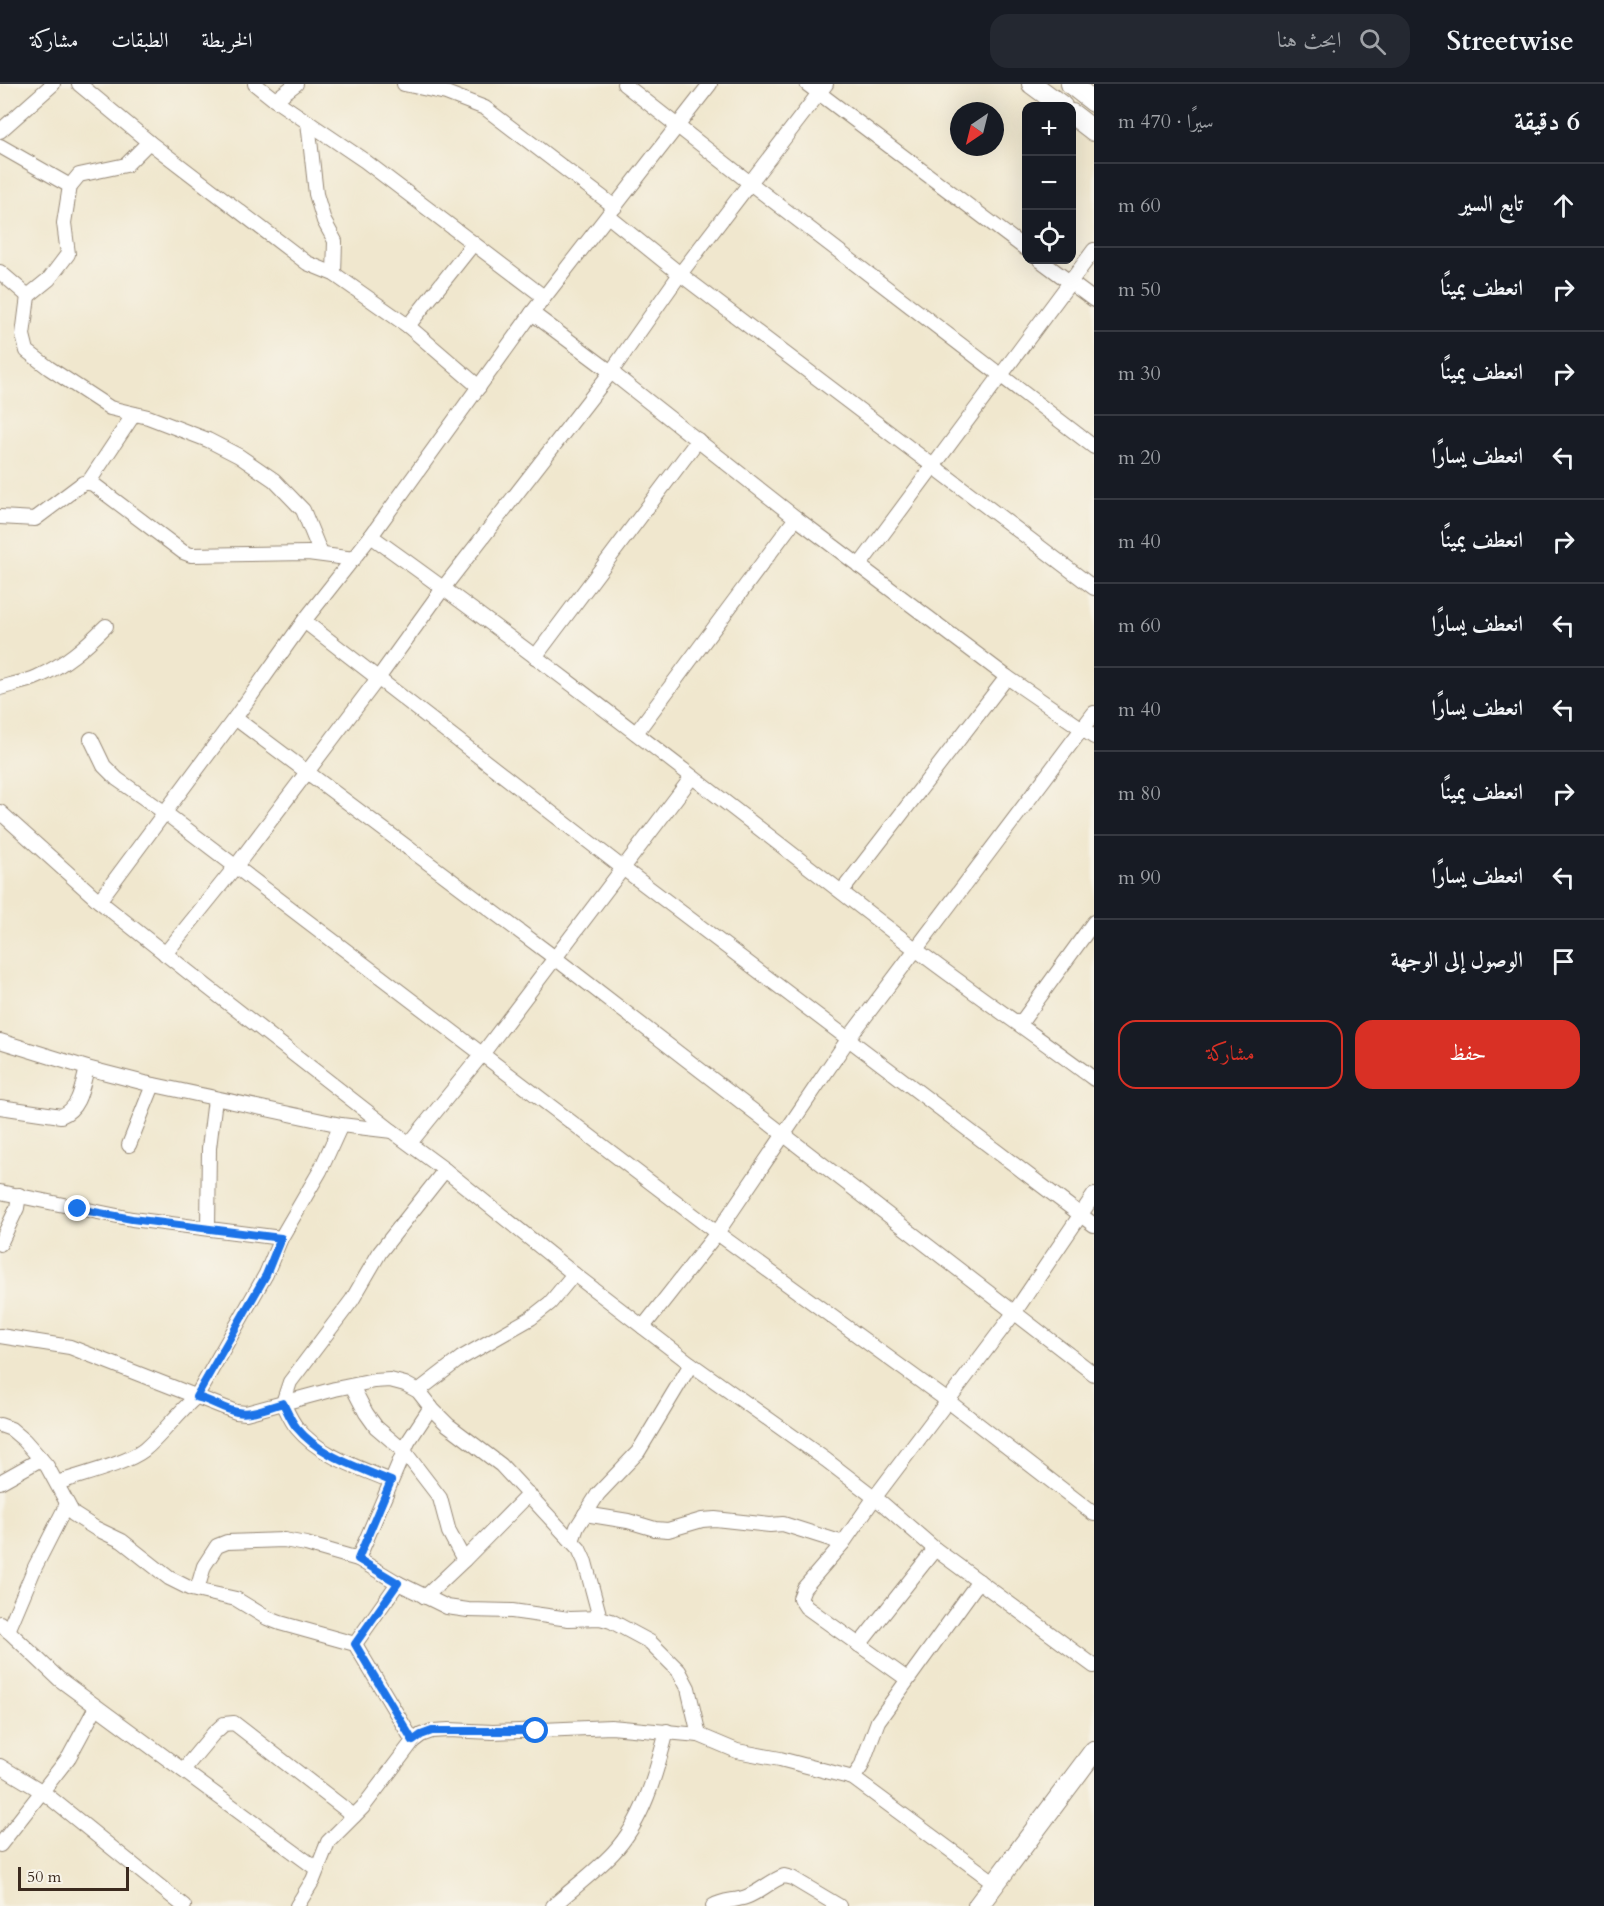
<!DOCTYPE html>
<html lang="ar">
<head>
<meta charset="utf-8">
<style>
  :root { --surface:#171b24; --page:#242831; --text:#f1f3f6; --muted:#9ea1a6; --line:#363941; --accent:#d93025 }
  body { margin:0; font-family:Cardo,Amiri,serif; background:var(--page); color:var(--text); direction:rtl }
  .controls { position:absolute; right:18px; top:18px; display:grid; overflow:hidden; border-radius:12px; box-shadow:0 6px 24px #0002 }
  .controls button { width:54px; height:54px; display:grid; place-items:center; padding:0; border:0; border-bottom:2px solid var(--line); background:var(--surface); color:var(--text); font:30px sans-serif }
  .compass { position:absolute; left:950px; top:18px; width:54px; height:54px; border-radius:50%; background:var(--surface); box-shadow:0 6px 24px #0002; rotate:215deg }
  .scale { position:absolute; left:18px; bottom:15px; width:111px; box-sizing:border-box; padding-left:6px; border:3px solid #3b2a1e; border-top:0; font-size:16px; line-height:21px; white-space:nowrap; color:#3b2a1e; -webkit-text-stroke:4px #f7f3e8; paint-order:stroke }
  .stop { position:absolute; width:18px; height:18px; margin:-14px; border:4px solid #1a73e8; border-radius:50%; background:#fff }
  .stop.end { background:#1a73e8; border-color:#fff; box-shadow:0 2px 6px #0008 }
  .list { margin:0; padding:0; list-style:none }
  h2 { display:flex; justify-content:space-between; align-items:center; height:78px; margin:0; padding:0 24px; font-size:26px }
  h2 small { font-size:20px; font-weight:400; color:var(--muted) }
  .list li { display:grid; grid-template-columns:39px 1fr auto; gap:18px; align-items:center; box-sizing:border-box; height:84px; padding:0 24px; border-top:2px solid var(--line) }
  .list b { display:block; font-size:22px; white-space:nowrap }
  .list em { font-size:20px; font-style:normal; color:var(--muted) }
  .actions { display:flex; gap:12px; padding:18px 24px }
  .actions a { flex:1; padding:14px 0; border:2px solid var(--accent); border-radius:18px; text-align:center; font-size:21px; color:var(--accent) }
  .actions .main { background:var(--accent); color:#fff }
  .icon { flex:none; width:33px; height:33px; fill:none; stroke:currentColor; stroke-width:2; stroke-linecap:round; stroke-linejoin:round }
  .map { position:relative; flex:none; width:1094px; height:1822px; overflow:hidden; direction:ltr }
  header { display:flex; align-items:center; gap:36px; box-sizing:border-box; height:84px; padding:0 30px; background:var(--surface); border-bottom:2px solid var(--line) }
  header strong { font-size:28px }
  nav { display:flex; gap:33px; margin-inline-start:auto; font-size:21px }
  .search { width:420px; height:54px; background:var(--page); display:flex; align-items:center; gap:15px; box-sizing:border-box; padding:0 21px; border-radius:18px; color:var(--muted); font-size:22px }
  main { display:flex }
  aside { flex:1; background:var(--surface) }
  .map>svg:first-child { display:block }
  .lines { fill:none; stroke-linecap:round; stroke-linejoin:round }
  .minor-casing { stroke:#968876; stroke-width:16 }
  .secondary-casing { stroke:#968876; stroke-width:22 }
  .minor { stroke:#fff; stroke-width:14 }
  .secondary { stroke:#fff; stroke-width:20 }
  .route { stroke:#1a73e8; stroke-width:8 }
</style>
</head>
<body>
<header>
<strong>Streetwise</strong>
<div class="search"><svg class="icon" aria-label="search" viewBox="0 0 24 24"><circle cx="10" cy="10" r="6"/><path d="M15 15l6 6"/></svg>ابحث هنا</div>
<nav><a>الخريطة</a><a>الطبقات</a><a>مشاركة</a></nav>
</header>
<main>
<aside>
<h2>6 دقيقة<small>سيرًا · 470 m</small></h2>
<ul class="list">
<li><svg class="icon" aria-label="ahead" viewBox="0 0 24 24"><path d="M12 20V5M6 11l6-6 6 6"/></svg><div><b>تابع السير</b></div><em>60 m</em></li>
<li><svg class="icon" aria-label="right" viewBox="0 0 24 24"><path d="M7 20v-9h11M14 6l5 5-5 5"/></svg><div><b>انعطف يمينًا</b></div><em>50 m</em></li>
<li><svg class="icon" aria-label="right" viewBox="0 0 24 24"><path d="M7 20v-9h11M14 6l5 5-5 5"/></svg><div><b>انعطف يمينًا</b></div><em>30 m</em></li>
<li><svg class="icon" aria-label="left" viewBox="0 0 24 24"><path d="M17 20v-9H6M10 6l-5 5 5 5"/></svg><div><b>انعطف يسارًا</b></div><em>20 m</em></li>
<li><svg class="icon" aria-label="right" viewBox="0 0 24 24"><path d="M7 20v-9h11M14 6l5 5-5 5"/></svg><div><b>انعطف يمينًا</b></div><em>40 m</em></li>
<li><svg class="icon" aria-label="left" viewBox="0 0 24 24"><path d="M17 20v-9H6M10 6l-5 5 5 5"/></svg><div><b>انعطف يسارًا</b></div><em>60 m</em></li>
<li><svg class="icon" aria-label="left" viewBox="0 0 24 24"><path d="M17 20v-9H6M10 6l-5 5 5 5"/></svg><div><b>انعطف يسارًا</b></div><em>40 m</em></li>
<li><svg class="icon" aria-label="right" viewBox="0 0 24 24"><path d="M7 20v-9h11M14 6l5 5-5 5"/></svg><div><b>انعطف يمينًا</b></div><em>80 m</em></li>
<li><svg class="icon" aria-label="left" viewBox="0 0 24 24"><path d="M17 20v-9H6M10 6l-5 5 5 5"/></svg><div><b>انعطف يسارًا</b></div><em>90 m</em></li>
<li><svg class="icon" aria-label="arrive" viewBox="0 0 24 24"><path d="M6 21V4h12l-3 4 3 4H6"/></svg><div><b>الوصول إلى الوجهة</b></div></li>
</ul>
<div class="actions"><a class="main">حفظ</a><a>مشاركة</a></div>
</aside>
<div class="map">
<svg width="1094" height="1822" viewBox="0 0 1094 1822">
  <rect width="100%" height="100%" fill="#f7f3e8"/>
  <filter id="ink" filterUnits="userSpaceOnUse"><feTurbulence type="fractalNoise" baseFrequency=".0167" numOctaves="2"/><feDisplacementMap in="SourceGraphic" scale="12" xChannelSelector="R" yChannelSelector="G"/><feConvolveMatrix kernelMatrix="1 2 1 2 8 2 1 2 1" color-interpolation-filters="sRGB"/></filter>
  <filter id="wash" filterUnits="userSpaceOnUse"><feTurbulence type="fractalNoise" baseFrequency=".008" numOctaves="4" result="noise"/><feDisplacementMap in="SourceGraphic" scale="24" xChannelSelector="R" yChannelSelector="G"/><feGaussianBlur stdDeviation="1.35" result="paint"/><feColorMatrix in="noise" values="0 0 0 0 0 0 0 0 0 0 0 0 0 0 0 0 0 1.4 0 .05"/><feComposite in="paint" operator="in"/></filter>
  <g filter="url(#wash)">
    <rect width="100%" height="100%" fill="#f0e7ce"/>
  </g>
  <g filter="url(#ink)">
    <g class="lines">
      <defs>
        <g id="minor">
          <path d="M 79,0 L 149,58 L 307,179 L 334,190 L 408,242 L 479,303"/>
          <path d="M 255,0 L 275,16 L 365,77 L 544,213"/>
          <path d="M 404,0 L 446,9 L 485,24 L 615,123"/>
          <path d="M 624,0 L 750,99 L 1094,363"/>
          <path d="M 807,0 L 1026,165"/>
          <path d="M 275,16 L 296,0"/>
          <path d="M 308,38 L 316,110 L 324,137 L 335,157 L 334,190"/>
          <path d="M 0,47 L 53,0"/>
          <path d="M 0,62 L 70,102"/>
          <path d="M 608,132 L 680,190 L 1094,504"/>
          <path d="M 1040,176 L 1094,216"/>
          <path d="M 0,188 L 28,212 L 49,195 L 68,170 L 64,139 L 70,102 L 79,91 L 126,81 L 149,58"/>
          <path d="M 28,212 L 23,251 L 27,267 L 49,284 L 110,324 L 148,333 L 208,356 L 239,372 L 274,396 L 303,426 L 321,470"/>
          <path d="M 532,229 L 611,288 L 796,434 L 1007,593 L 1094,653"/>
          <path d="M 408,242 L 473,160"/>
          <path d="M 88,399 L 93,400 L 183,468 L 191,471 L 308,469 L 354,475"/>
          <path d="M 0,433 L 35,435 L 83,399 L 88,399 L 134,330"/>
          <path d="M 371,452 C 556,584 734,726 914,864 C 973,909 1035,951 1094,995"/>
          <path d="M 859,482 L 1094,166"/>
          <path d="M 304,537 L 624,785 L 1094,1141"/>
          <path d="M 535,573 L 698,356"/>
          <path d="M 0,604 C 12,600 26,598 37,593 C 65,581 85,563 106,542"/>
          <path d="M 235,634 L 555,874 L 1094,1290"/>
          <path d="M 636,649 L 796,434"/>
          <path d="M 91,655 L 104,682 L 117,695 L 164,728 L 717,1149 L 948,1317 L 1094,1430"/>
          <path d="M 0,728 L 99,817 L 187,887 L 392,1047 L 445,1086 L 574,1190 L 691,1280 L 826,1376 L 883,1420 L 935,1465 L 1094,1582"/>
          <path d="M 842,807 L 1007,593"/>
          <path d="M 99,817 L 235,634 L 304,537 L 371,452 L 532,229 L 710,0"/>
          <path d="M 165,870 L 236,782 L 379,593 L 444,503 L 611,288 L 680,190 L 826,0"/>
          <path d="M 1020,940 L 1094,838"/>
          <path d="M 0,957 L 87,984 L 145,999 L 341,1041 L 392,1047"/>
          <path d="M 0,1023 L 61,1032 C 80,1025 82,1002 87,984"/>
          <path d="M 410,1059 L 483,969 L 692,693"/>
          <path d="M 129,1061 L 153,1001"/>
          <path d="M 0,1108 L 132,1135 L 281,1154"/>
          <path d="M 208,1144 L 209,1064 L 215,1015"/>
          <path d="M 0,1160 L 17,1124 L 19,1111"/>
          <path d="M 643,1243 L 717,1149 L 849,954 L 1094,629"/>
          <path d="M 0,1252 L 70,1263 L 236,1328 L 246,1329 L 335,1305 L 374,1297 L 390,1296 L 405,1300 L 418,1307 L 433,1326 L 448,1341 L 501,1381 L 579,1465 L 585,1478 L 600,1534"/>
          <path d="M 352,1302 L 366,1329 L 376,1343 L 404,1367 L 440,1414 L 449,1448 L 464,1476"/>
          <path d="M 418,1307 L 461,1274 L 531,1234 L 550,1219 L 574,1190"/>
          <path d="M 0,1341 L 11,1345 L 24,1356 L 47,1382 L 73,1430 L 95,1444 L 122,1457 L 169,1494 L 191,1505 L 236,1515 L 267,1534 L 280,1539 L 355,1560 L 413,1657"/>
          <path d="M 391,1397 C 358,1383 320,1372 297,1344 C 291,1337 287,1327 283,1319 L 290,1298 L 352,1216 L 380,1168 L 445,1086"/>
          <path d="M 0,1398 L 41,1375"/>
          <path d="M 57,1399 C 80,1391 126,1380 144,1366 C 163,1350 177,1329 196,1313 L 266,1190 L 281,1154 L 320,1087 L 341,1041"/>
          <path d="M 585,1430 L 628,1437 L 655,1445 L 668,1446 L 702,1436 L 715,1435 L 770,1441 L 783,1440 L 843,1459"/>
          <path d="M 572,1457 L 577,1443 L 598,1410 L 638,1368 L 691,1280"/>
          <path d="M 358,1475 L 408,1358 L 431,1323"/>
          <path d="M 197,1506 L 204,1482 L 217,1462 L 227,1458 L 284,1456 L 306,1460 L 358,1475 L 398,1499 L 447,1523 L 468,1526 L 512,1527 L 569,1535 L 600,1534 L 611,1537 L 650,1558 L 679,1587 L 688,1604 L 699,1651"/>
          <path d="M 425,1513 L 464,1476 L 529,1410"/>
          <path d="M 0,1539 L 59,1595 L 317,1785"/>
          <path d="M 8,1547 L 35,1483 L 67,1420"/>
          <path d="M 355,1560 L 398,1499"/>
          <path d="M 859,1561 L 935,1465"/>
          <path d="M 907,1595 L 806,1523 L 800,1514 L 804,1504 L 843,1459 L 875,1413 L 1014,1229 L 1094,1111"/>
          <path d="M 0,1682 L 43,1708 L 184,1822"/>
          <path d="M 183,1686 L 213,1650 L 224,1640 L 234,1639 L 354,1732"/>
          <path d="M 853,1694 L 861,1683 L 878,1637 L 979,1497"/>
          <path d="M 0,1761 L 69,1673 L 96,1623"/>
          <path d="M 297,1822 L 313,1796 L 328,1758 L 363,1723 L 413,1657 L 421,1651 L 432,1647 L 449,1646 L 493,1648 L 611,1643 L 699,1651 L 737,1667 L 780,1675 L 853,1694 L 995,1799"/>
          <path d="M 553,1822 C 573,1804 595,1788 613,1769 C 644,1736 656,1689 667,1647"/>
          <path d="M 713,1822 C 723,1816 735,1817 746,1813 C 760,1808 770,1797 784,1792 L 792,1794 L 839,1822"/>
        </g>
        <g id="secondary">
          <path d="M 1032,0 L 1062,22"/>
          <path d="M 1071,0 L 1094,18"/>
          <path d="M 1072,30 L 1094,47"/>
          <path d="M 978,1822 L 1094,1667"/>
        </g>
      </defs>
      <!-- minor casing -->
      <use href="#minor" class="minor-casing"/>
      <!-- secondary casing -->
      <use href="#secondary" class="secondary-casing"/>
      <!-- minor -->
      <use href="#minor" class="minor"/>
      <!-- secondary -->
      <use href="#secondary" class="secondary"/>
    </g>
  </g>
  <g class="lines" filter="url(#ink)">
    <!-- route -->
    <path class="route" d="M 78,1125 L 132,1135 L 281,1154 L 266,1191 L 196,1313 C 211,1316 223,1325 237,1328 C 251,1331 269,1323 283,1319 C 287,1327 291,1337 297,1344 C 320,1372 358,1383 391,1397 L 358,1475 L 398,1499 L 355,1560 L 413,1657 L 421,1651 L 432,1647 L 536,1647"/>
  </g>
</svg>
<div class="controls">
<button>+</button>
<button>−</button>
<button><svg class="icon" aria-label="locate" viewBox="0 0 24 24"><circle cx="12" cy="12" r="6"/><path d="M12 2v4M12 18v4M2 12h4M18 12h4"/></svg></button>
</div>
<svg class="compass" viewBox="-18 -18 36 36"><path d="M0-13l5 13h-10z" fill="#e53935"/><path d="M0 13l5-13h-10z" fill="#9ea1a6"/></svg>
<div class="scale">50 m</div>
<div class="stop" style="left:536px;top:1647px"></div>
<div class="stop end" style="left:78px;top:1125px"></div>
</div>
</main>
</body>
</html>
